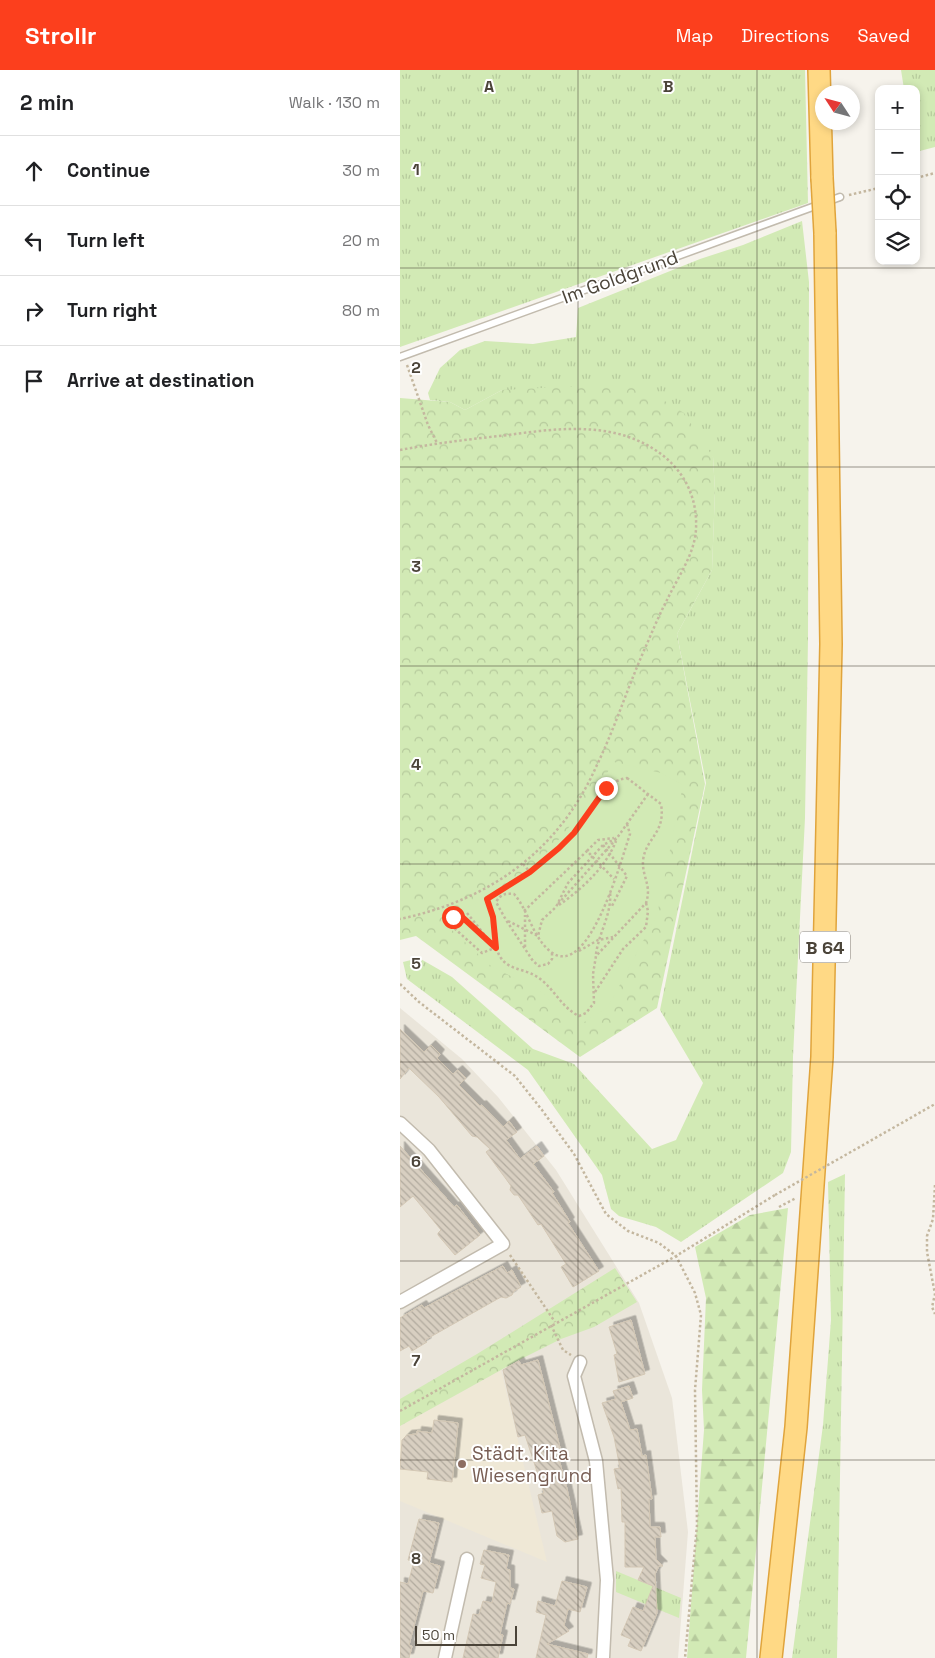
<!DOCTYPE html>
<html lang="en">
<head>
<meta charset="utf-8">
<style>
  :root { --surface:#fff; --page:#f2f2f2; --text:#202124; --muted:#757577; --line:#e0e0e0; --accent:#fc3f1d }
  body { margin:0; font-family:"Space Grotesk",sans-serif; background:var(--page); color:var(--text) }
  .controls { position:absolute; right:15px; top:15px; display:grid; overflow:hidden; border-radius:10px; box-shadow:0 2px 8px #0003 }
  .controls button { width:45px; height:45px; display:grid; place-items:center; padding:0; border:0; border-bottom:1px solid var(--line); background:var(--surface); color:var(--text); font:25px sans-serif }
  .compass { position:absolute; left:415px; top:15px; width:45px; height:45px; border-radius:50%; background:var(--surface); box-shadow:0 2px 8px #0003; rotate:306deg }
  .scale { position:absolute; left:15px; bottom:12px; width:102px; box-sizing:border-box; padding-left:5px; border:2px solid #4b4439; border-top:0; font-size:14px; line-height:18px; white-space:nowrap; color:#4b4439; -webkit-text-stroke:4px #fff; paint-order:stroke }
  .stop { position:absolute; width:15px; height:15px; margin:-11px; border:4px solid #fc3f1d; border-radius:50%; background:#fff }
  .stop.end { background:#fc3f1d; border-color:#fff; box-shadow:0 1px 5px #0008 }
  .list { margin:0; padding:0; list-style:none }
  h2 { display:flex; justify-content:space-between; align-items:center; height:65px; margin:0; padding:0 20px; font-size:21px }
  h2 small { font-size:16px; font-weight:400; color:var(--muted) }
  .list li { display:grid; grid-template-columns:32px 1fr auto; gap:15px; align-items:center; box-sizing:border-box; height:70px; padding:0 20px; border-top:1px solid var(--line) }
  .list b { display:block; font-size:19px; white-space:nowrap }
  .list em { font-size:16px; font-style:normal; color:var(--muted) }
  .icon { flex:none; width:28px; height:28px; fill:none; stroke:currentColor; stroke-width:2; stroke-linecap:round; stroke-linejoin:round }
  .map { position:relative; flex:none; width:535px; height:1588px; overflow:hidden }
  header { display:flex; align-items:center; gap:30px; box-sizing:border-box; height:70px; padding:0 25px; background:var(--accent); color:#fff }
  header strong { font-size:24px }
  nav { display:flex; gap:28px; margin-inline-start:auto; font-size:18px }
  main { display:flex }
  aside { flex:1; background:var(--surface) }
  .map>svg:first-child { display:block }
  .residential { fill:#eae5da }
  .education { fill:#efe8d6 }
  .grass { fill:url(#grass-tufts) }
  .forest { fill:url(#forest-firs) }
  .park { fill:url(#park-crowns) }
  .pitch { fill:#d2eab5 }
  .building { fill:url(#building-back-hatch); stroke:#d3c7b4; filter:url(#shadow) }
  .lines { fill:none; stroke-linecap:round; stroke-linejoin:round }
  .service-casing { stroke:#c2bbae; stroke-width:9 }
  .minor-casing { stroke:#c2bbae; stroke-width:15 }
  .trunk-casing { stroke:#e0a43c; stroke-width:24 }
  .path { stroke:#c4b79f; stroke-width:2.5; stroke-dasharray:2.5 2.5; stroke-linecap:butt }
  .service { stroke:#fff; stroke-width:6 }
  .minor { stroke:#fff; stroke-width:12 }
  .trunk { stroke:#ffd985; stroke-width:21 }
  .trunk-bridge-casing { stroke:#e0a43c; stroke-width:24; stroke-linecap:butt }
  .path-bridge { stroke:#c4b79f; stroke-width:2.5; stroke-dasharray:2.5 2.5; stroke-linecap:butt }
  .trunk-bridge { stroke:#ffd985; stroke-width:21 }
  .route { stroke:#fc3f1d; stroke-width:6 }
  .grid { fill:none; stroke:#4b4439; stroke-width:1; stroke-opacity:0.55 }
  .education-dot { fill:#8d6e63; stroke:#fff; stroke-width:2 }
  .labels { text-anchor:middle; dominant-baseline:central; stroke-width:4; stroke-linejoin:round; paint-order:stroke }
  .shield { fill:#fff; stroke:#817c74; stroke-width:1 }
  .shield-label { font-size:18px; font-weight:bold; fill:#4b4439 }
  .street-label { font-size:19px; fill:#4b4439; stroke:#fff }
  .education-label { font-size:19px; fill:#785e54; stroke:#fff; text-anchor:start }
  .grid-label { font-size:16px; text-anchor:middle; font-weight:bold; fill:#4b4439; stroke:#fff; stroke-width:4; stroke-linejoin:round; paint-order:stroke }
</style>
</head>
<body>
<header>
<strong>Strollr</strong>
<nav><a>Map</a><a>Directions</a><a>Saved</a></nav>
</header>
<main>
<aside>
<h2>2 min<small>Walk · 130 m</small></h2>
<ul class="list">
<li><svg class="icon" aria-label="ahead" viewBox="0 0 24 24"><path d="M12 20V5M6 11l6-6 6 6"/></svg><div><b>Continue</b></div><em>30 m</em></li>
<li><svg class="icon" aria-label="left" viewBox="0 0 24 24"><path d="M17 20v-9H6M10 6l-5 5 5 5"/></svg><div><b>Turn left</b></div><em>20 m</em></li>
<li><svg class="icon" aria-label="right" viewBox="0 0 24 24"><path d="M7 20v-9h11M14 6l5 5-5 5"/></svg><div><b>Turn right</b></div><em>80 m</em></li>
<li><svg class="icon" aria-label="arrive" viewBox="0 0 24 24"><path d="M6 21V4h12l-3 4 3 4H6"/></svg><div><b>Arrive at destination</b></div></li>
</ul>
</aside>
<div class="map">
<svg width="535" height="1588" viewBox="0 0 535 1588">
  <defs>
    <pattern id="grass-tufts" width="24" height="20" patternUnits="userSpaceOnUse" patternTransform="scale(1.25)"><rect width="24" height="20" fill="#d2eab5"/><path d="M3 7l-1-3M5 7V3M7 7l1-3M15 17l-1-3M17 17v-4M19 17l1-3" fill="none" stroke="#b6ca9c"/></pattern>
    <pattern id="forest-firs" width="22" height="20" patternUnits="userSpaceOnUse" patternTransform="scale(1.25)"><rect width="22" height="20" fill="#d2eab5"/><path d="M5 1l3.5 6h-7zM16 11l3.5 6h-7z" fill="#b6ca9c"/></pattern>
    <pattern id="park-crowns" width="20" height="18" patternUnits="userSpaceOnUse" patternTransform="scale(1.25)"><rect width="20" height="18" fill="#d2eab5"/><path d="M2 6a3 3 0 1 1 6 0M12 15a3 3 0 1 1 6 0" fill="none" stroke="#b6ca9c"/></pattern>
    <pattern id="building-back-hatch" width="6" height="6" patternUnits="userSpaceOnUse" patternTransform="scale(1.25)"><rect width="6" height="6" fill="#d8cfc1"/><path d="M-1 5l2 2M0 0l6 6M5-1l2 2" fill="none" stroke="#b1aa9e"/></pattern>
    <filter id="shadow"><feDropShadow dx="4.5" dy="-4.5" stdDeviation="0" flood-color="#0004"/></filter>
  </defs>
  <rect width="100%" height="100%" fill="#f6f3ec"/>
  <!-- residential -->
  <path class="residential" d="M 0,938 L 62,989 L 98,1027 L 156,1100 L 239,1233 L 272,1328 L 288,1462 L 278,1588 L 0,1588 Z"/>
  <!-- education -->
  <path class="education" d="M 101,1300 L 147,1492 L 0,1431 L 0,1356 Z"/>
  <!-- grass -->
  <g class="grass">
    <path d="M 0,0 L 405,0 L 408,133 L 0,277 Z"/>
    <path d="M 501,0 L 535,0 L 535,77 L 516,82 L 516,19 L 504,19 Z"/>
    <path d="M 402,151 L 409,212 L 408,570 L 405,748 L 393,987 L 391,1082 L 383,1103 L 281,1172 L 256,1157 L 219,1146 L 211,1139 L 202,1105 L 128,1000 L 7,909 L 3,892 L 19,888 L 52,907 L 133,979 L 174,994 L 252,1079 L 276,1070 L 303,1013 L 260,940 L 306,713 L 277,564 L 312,500 L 315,421 L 313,387 L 102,320 L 65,340 L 50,332 L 30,330 L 28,323 L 40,298 L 60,280 L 85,271 L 133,274 L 176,267 L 178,238 L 300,189 L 343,175 Z"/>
    <path d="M 445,1104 L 437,1588 L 392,1588 L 423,1355 L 431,1250 L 428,1112 Z"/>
    <path d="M 216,1501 L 281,1528 L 279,1548 L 216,1522 Z"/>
  </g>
  <!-- forest -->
  <path class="forest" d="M 388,1138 L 346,1588 L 287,1588 L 304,1360 L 302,1320 L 306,1228 L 295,1177 L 350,1145 Z"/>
  <!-- park -->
  <g class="park">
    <path d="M 236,313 L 284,343 L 313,387 L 315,421 L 312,500 L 277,564 L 305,714 L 257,938 L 180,987 L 16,866 L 0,870 L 0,328 L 50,332 L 65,340 L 102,320 Z"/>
    <path d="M 215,1198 L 237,1232 L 194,1257 L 161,1269 L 117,1291 L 0,1356 L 0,1329 L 77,1284 Z"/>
  </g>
  <!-- pitch -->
  <path class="pitch" d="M 214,692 L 261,703 L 283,715 L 257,845 L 208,937 L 178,956 L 140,921 L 91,896 L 41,850 C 71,836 102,821 128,800 C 163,771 190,730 214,692 Z"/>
  <!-- building -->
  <g class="building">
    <path d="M 0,959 L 24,982 L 31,975 L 40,984 L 37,988 L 53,1004 L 58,1000 L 66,1008 L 59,1015 L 80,1036 L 82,1035 L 103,1057 L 109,1051 L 117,1062 L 106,1070 L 120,1089 L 137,1076 L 144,1086 L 133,1094 L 154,1122 L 152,1123 L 170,1152 L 168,1153 L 199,1201 L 173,1217 L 161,1197 L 166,1194 L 141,1154 L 138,1155 L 118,1125 L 114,1125 L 110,1120 L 111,1116 L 106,1109 L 86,1082 L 90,1079 L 77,1067 L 72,1066 L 39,1027 L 9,998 L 0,1009 Z"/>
    <path d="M 0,1076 L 54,1137 L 57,1135 L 80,1165 L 55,1185 L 38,1165 L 38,1163 L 41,1160 L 13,1126 L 0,1137 Z"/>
    <path d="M 103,1196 L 107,1203 L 112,1200 L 121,1217 L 114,1221 L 112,1225 L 106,1228 L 101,1227 L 25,1270 L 27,1272 L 12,1281 L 9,1276 L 0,1281 L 0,1248 L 22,1235 L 24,1238 Z"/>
    <path d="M 231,1250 L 245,1304 L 219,1312 L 214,1285 L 217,1284 L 209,1257 Z"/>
    <path d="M 138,1290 L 162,1386 L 158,1387 L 165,1410 L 178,1469 L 165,1472 L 157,1466 L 152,1441 L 142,1443 L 138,1425 L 144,1423 L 125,1365 L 118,1367 L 103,1300 L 119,1291 L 121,1295 Z"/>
    <path d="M 229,1316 L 233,1328 L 221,1332 L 230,1360 L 237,1359 L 242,1386 L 246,1385 L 252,1429 L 249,1429 L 250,1457 L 260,1457 L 261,1467 L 255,1467 L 256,1489 L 263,1496 L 259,1496 L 255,1504 L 257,1543 L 241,1581 L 228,1576 L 231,1569 L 221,1565 L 233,1537 L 243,1541 L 253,1516 L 238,1510 L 244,1497 L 225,1497 L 225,1452 L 222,1452 L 221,1418 L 218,1419 L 214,1399 L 220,1398 L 214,1367 L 202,1333 L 216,1329 L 213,1321 Z"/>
    <path d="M 34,1350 L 58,1353 L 52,1412 L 27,1409 L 28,1402 L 0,1399 L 2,1370 L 7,1365 L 17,1364 L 17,1361 L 32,1363 Z"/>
    <path d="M 19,1449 L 39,1453 L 29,1493 L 40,1496 L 33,1523 L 23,1521 L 9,1575 L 12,1576 L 9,1588 L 0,1588 L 0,1512 L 8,1514 L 14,1491 L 8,1490 Z"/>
    <path d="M 84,1480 L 109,1485 L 106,1499 L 110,1500 L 110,1518 L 114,1519 L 110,1534 L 107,1533 L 100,1564 L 103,1565 L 98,1588 L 63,1588 L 73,1544 L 79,1545 L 83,1531 L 92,1533 L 96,1512 L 81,1508 L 85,1495 L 80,1494 Z"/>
    <path d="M 162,1511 L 187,1517 L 180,1542 L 168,1539 L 164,1555 L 169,1561 L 147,1574 L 188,1584 L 187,1588 L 136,1588 L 146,1545 L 136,1542 L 138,1531 L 155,1536 Z"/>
  </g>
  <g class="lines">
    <defs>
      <path id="service" d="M 0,287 L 440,127"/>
      <g id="minor">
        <path d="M 0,1053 L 29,1080 L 103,1174 L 0,1232"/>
        <path d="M 180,1292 L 174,1306 L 196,1391 L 207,1510 L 203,1588"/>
        <path d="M 45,1588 L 67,1489"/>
      </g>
      <g id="trunk">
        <path d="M 419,0 L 422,108"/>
        <path d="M 371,1588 L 396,1357 L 422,987 L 431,574 L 425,163"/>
      </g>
    </defs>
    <!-- service casing -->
    <use href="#service" class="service-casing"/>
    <!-- minor casing -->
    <use href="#minor" class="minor-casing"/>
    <!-- trunk casing -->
    <use href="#trunk" class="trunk-casing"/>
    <!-- path -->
    <g class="path">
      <path d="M 516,108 L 535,103"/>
      <path d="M 449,125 L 479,118"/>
      <path d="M 7,295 L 28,355 L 37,373"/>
      <path d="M 0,380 C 36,373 72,369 108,365 C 137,361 167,357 196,360 C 250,365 299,400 296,459 C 295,483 278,507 268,528 C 260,543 253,560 246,576 C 228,616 215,658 196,697 C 158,782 89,830 0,849"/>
      <path d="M 227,708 L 261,734 C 266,764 245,768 243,791 C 242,807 252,815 246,833 L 196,886 L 193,904 L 194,933 L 186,943 L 179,946 C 160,937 153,915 134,905 C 123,899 108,899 101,888 C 95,880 97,871 96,862 C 94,851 91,840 87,829 C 97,820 109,816 120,809 C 139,797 158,781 173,764 C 190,745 199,712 227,708 Z"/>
      <path d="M 203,775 L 227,806 L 212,836"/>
      <path d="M 187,781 L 198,770 L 214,768"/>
      <path d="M 123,794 L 130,802"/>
      <path d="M 158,834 L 217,768 L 248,724"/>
      <path d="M 159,835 C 182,819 206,797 216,771"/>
      <path d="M 124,841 L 187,781 L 214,809"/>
      <path d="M 67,843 L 92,874 L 92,879 L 82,883 L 54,858 L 51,850 L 55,846 L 61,847 L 92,874 L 96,878"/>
      <path d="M 108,851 L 138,866 L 142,850 L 156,837 L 168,813 L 203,775 L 217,768"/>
      <path d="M 125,877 L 125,845"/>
      <path d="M 179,881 L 198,870 L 213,867"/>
      <path d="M 152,883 L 152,889 L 148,894 L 139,896 L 133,891 L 106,850 L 96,832 C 101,824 105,823 114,824 C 129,841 132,867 151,882 C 189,911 222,787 230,764 L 227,754"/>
      <path d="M 196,884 C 199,862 212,844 210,822"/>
      <path d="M 0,914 L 19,932 L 115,1006 L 142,1040 L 174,1084 L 206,1144 L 228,1161 L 259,1173 L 276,1186 L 295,1223 L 301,1245 L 295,1320 L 297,1455 L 285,1588"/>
      <path d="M 195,922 L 223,879 L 246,857 L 248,841 L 246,833"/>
      <path d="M 449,1083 L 535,1034"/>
      <path d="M 535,1115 L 533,1149 L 527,1166 L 527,1182 L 535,1224 L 532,1237 L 535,1244"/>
      <path d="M 379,1137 L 396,1128"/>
      <path d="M 110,1185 L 155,1252"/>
      <path d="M 151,1255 L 163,1280 L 171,1285"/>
      <path d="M 0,1341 L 276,1186 L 375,1125"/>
    </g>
    <!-- service -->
    <use href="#service" class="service"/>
    <!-- minor -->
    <use href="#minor" class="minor"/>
    <!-- trunk -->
    <use href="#trunk" class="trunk"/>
    <defs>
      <path id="trunk-bridge" d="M 422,108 L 425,163"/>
    </defs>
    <!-- trunk-bridge casing -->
    <use href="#trunk-bridge" class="trunk-bridge-casing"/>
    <!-- path-bridge -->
    <path class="path-bridge" d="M 375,1125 L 449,1083"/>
    <!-- trunk-bridge -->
    <use href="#trunk-bridge" class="trunk-bridge"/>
  </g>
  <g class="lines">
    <!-- route -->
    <path class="route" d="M 53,847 L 61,846 L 96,878 L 93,847 L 87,829 L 130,802 L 159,778 L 174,763 L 206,718"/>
  </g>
  <!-- grid -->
  <path class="grid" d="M 178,0 L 178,1588M 357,0 L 357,1588M 0,198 L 535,198M 0,397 L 535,397M 0,596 L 535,596M 0,794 L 535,794M 0,992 L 535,992M 0,1191 L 535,1191M 0,1390 L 535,1390"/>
  <!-- markers -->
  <circle class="education-dot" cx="62" cy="1394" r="5"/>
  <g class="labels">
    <!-- shield labels -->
    <rect class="shield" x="400" y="861.5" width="50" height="31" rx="4"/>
    <g class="shield-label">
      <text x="425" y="877">B 64</text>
    </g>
    <!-- street labels -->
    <g class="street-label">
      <text transform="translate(220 207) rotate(-20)">Im Goldgrund</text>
    </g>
    <!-- education labels -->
    <g class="education-label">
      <text x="72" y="1383">Städt. Kita<tspan x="72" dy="22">Wiesengrund</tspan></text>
    </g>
  </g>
  <g class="grid-label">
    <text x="89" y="22">A</text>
    <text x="268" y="22">B</text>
    <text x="16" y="105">1</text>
    <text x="16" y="303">2</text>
    <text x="16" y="502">3</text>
    <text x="16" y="700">4</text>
    <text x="16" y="899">5</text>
    <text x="16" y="1097">6</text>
    <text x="16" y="1296">7</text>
    <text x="16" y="1494">8</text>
  </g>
</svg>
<div class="controls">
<button>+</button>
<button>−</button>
<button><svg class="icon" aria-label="locate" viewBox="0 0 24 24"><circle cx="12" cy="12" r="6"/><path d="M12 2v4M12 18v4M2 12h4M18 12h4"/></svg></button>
<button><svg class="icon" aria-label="layers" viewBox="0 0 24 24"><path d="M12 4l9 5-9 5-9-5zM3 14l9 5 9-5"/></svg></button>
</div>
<svg class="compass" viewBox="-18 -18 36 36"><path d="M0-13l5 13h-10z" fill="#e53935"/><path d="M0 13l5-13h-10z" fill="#757577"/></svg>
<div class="scale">50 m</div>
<div class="stop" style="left:53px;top:847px"></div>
<div class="stop end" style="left:206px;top:718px"></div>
</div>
</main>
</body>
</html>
